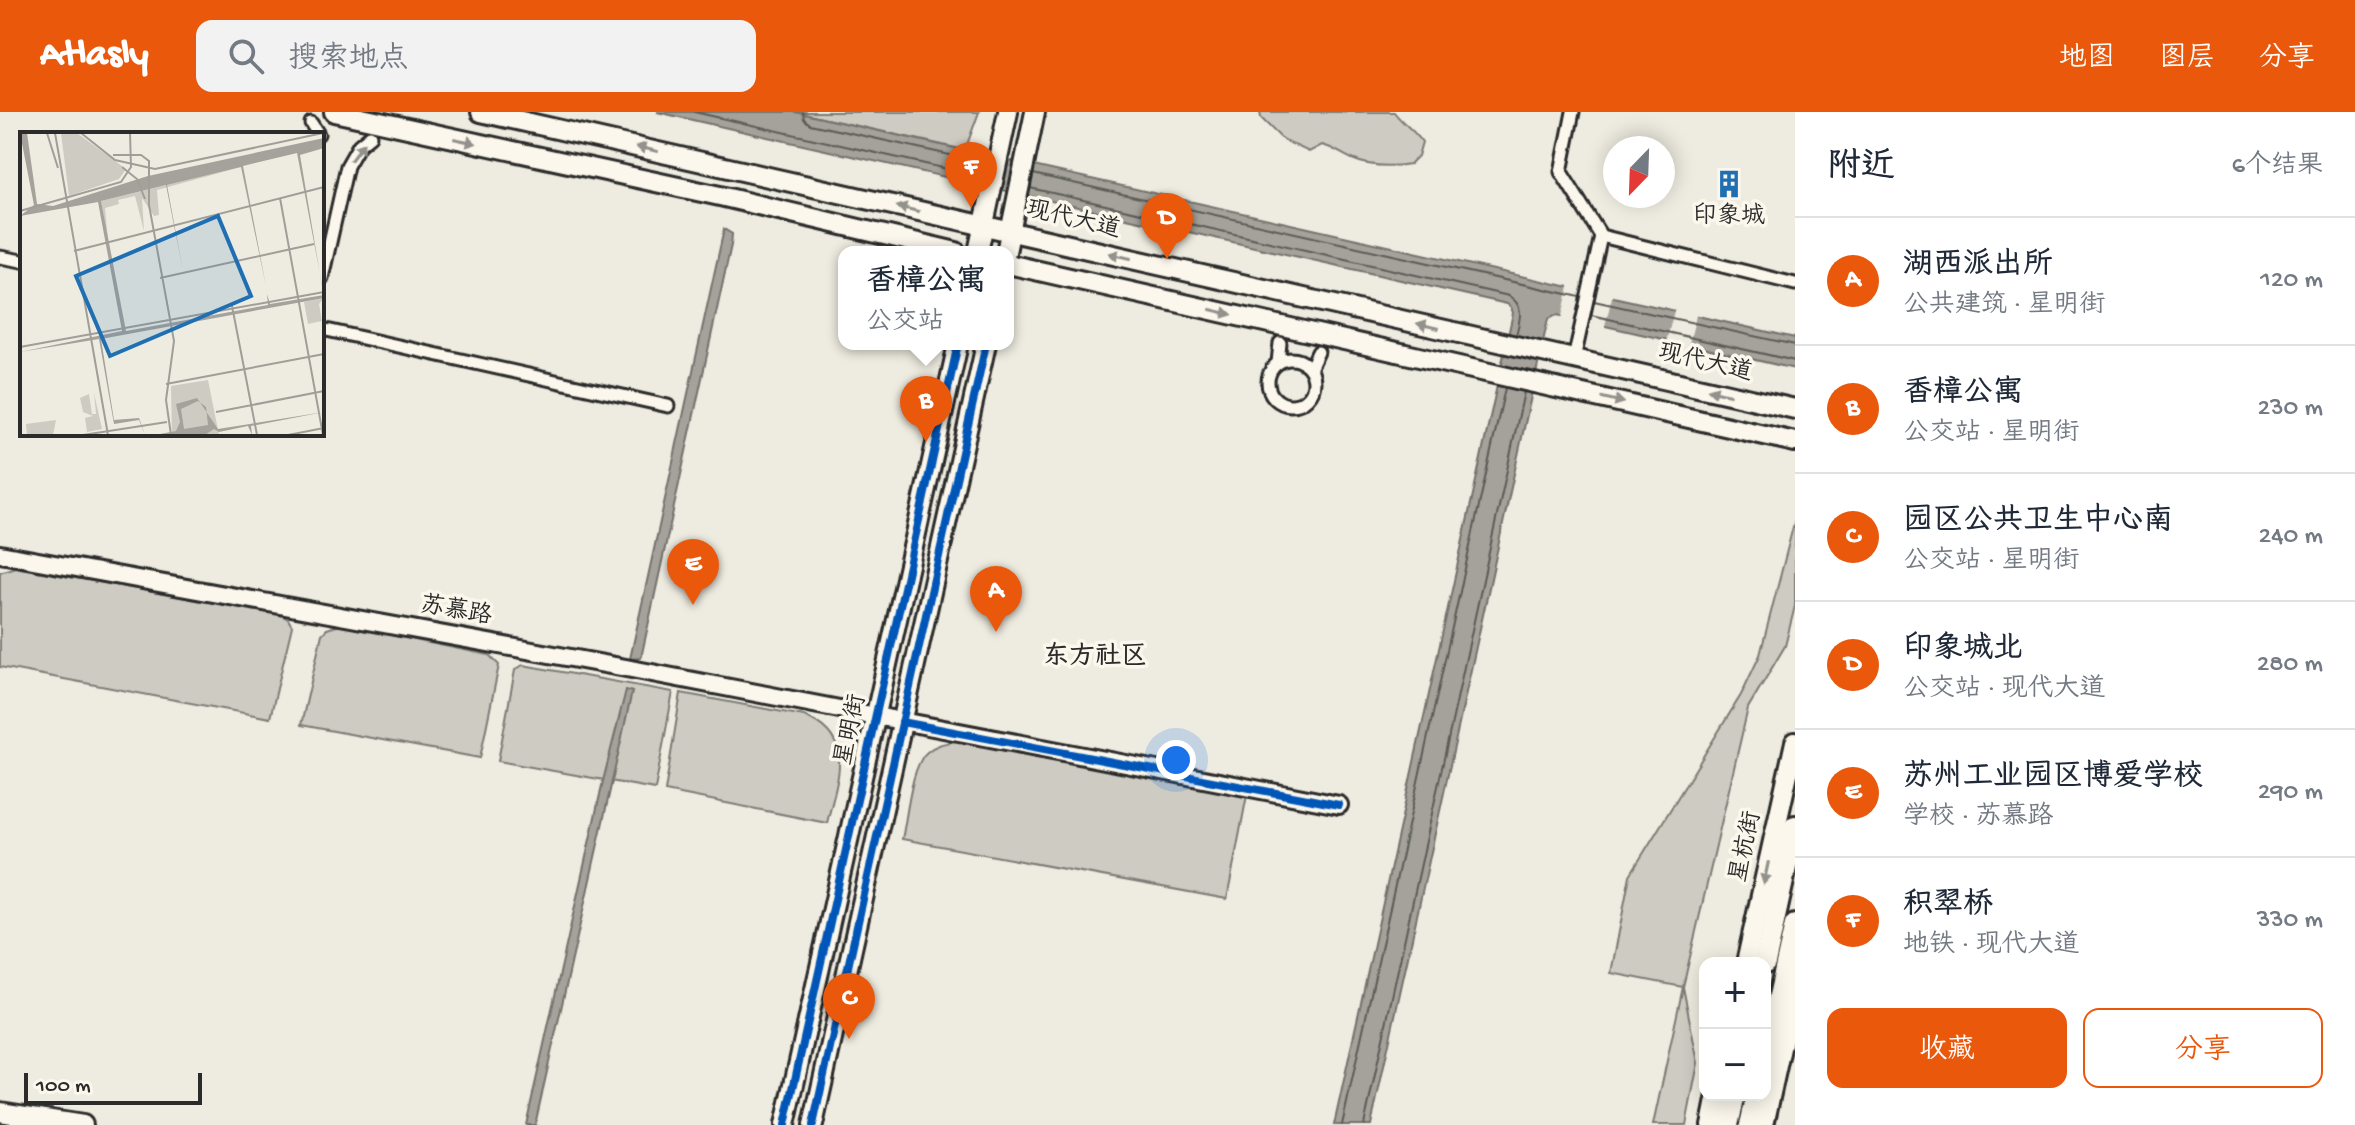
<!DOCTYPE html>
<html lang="zh">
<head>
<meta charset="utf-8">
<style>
  :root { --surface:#fff; --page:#f2f2f3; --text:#1f2937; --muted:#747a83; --line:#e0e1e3; --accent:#ea580c }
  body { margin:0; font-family:"Gochi Hand","LXGW WenKai TC",sans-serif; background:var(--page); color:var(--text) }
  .controls { position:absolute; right:24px; bottom:24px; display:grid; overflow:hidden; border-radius:16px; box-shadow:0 4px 20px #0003 }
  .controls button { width:72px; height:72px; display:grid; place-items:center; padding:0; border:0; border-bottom:2px solid var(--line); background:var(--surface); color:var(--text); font:40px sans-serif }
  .compass { position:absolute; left:1603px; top:24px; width:72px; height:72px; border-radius:50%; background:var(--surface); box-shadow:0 4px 20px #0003; rotate:203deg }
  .scale { position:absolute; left:24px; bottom:20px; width:178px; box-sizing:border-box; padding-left:8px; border:4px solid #2b2b2b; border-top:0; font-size:22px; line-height:28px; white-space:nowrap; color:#2b2b2b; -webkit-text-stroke:6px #fbf7ec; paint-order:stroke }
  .you { position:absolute; left:1176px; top:648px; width:28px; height:28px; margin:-20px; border:6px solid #fff; border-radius:50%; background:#1a73e8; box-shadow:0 0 0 12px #1a73e833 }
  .badge { display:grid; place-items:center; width:52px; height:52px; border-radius:50%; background:var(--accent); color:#fff; font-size:26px; font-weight:700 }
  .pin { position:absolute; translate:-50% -66px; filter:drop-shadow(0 2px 4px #0008) }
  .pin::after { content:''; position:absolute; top:42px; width:28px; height:24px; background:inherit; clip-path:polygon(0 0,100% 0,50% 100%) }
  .popup { position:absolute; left:838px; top:134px; width:176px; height:104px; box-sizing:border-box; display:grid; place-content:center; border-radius:16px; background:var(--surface); filter:drop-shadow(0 2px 6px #0005); font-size:26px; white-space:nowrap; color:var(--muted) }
  .popup b { font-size:30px; color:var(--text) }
  .popup::after { content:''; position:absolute; left:50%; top:100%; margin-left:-16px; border:16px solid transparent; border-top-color:var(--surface) }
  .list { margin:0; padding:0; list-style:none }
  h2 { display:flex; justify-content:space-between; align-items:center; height:104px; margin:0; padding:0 32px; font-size:34px }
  h2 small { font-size:26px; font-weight:400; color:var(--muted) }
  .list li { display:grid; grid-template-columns:52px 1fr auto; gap:24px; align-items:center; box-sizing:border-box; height:128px; padding:0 32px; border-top:2px solid var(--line) }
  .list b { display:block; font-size:30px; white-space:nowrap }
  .list p { margin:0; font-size:26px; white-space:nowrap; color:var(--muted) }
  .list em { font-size:26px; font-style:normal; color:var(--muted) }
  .actions { display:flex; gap:16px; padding:24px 32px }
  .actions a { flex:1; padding:18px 0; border:2px solid var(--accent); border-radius:16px; text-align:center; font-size:28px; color:var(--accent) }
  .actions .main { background:var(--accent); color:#fff }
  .icon { flex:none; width:44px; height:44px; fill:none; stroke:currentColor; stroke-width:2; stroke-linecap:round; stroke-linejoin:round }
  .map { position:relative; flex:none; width:1795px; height:1013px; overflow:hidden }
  header { display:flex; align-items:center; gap:48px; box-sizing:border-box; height:112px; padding:0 40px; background:var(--accent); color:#fff }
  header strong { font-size:38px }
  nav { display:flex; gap:44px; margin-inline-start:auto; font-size:28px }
  .search { width:560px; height:72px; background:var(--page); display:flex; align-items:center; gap:20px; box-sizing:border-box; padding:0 28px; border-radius:16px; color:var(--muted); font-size:30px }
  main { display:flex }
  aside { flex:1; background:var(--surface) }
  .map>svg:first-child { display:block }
  .green { fill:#cecbc2; stroke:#7c7b76; stroke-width:2 }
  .water { fill:#a4a29a; stroke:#74726e; stroke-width:2 }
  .pier { fill:#eeebe0 }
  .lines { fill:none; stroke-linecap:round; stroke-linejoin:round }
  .shore { stroke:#5b5b57; stroke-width:2 }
  .street-casing { stroke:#2b2b2b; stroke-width:17 }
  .secondary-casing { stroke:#2b2b2b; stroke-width:22 }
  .primary-casing { stroke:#2b2b2b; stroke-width:24 }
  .highway-casing { stroke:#2b2b2b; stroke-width:26 }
  .street { stroke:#fbf7ec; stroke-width:11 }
  .secondary { stroke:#fbf7ec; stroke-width:16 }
  .primary { stroke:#fbf7ec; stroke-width:18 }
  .highway { stroke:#fbf7ec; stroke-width:20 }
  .cycleway-casing { stroke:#fbf7ec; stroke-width:13 }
  .cycleway { stroke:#0057b8; stroke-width:8 }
  .oneway { fill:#93918c }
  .labels { text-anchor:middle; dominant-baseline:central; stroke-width:7; stroke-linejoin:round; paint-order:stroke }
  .poi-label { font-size:24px; fill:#2b2b2b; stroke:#fbf7ec }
  .street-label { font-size:24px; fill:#2b2b2b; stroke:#fbf7ec }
  .neighbourhood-label { font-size:26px; font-weight:bold; fill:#2b2b2b; stroke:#fbf7ec }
  .inset-road { fill:none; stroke:#a09e98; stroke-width:2 }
  .view { fill:#1f6fb2; fill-opacity:0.15; stroke:#1f6fb2; stroke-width:4 }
  .inset-edge { fill:none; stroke:#2b2b2b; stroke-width:4 }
</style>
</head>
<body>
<header>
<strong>Atlasly</strong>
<div class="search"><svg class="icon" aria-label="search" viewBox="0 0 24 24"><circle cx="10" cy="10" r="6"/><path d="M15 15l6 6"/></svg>搜索地点</div>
<nav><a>地图</a><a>图层</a><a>分享</a></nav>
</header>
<main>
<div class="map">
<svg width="1795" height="1013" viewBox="0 0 1795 1013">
  <rect width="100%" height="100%" fill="#eeebe0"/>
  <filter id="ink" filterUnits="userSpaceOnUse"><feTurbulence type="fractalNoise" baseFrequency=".0125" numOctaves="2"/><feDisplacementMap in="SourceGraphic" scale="16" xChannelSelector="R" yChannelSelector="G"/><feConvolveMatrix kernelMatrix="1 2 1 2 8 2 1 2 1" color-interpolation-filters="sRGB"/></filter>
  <g filter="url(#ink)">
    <!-- green -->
    <g class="green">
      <path d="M 795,0 L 979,0 L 965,38 Z"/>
      <path d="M 1260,0 L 1394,0 C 1403,12 1414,18 1422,30 L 1418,44 L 1410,52 C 1391,55 1370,55 1352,47 C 1341,42 1334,36 1322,33 L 1309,40 L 1283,28 L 1261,6 Z"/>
      <path d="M 1795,407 L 1795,494 L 1785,534 L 1748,596 L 1683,875 L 1698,951 L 1686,1013 L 1653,1013 L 1683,875 L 1611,861 L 1630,763 L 1741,583 L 1760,543 Z"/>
      <path d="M 15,455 L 281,503 L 288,507 L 292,514 L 270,606 L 0,555 L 0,460 Z"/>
      <path d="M 340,513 L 489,543 L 499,553 L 480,646 L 301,613 L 322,522 L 327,517 Z"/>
      <path d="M 523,553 L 673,580 L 655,677 L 498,649 L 515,558 Z"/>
      <path d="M 681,581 L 804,604 C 857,626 837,667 827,711 L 665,679 Z"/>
      <path d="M 957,629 L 1247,683 L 1227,787 L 902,727 C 907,706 911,653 927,640 C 936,632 946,631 957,629 Z"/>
    </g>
    <!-- water -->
    <g class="water">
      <path d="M 657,0 L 795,0 L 1795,226 L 1795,257 L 1557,203 L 1548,207 L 1371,1013 L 1334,1013 L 1513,201 L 1511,195 L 1507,192 Z"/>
      <path d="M 724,117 L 732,122 L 731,133 L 641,546 L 630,547 Z"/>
      <path d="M 626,578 L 632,580 L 535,1013 L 526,1013 L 603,669 Z"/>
    </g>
    <!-- pier -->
    <g class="pier">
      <path d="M 1570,171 L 1613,181 L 1604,218 L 1561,208 Z"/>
      <path d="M 1675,195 L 1697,200 L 1688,235 L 1666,230 Z"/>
    </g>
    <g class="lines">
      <!-- shore -->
      <g class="shore">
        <path d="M 694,0 L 983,65"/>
        <path d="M 803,0 L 804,7 L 810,12 L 986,51"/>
        <path d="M 1033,62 L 1580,185"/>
        <path d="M 1030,76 L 1509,184 C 1525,194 1520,207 1516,223"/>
        <path d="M 1594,189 L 1795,233"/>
        <path d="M 1591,203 L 1795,249"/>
        <path d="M 1342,1013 L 1505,276"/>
        <path d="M 1364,1013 L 1524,280"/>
      </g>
      <defs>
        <g id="street">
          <path d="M 1573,0 L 1561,60 L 1601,124 L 1795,172"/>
          <path d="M 311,11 L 318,22"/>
          <path d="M 0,145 L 22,149"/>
          <path d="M 322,166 L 347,54 L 359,33 L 370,24"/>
          <path d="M 322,217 L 668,294"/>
          <path d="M 1574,247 L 1601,124"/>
          <circle cx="1291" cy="270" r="23"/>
          <path d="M 1278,251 L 1280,231"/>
          <path d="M 1310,257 L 1318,240"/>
        </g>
        <path id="secondary" d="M 0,442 L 626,556 L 1339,693"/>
        <g id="primary">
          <path d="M 334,0 L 720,84 L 956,140"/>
          <path d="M 481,0 L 1795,297"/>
          <path d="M 978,140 L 1008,0"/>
          <path d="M 1006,140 L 1035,0"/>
          <path d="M 1008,152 L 1795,330"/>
          <path d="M 1746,851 L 1795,630"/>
          <path d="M 0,1000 L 83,1013"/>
          <path d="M 785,1013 L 958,232"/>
          <path d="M 813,1013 L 986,232"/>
          <path d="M 1711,1013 L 1717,983"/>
          <path d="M 1764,1013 L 1795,872"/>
        </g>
        <g id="highway">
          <path d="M 1765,851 L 1795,714"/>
          <path d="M 1765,947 L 1795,813"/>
          <path d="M 1728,1013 L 1735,983"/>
          <path d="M 1750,1013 L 1757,983"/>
        </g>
      </defs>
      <!-- street casing -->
      <use href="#street" class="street-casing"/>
      <!-- secondary casing -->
      <use href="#secondary" class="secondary-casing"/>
      <!-- primary casing -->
      <use href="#primary" class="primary-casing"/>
      <!-- highway casing -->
      <use href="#highway" class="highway-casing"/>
      <!-- street -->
      <use href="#street" class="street"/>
      <!-- secondary -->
      <use href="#secondary" class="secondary"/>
      <!-- primary -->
      <use href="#primary" class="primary"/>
      <!-- highway -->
      <use href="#highway" class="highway"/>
      <defs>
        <g id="cycleway">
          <path d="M 902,610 L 1339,693"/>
          <path d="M 785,1013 L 958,232"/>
          <path d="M 813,1013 L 986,232"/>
        </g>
      </defs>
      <!-- cycleway casing -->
      <use href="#cycleway" class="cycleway-casing"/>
      <!-- cycleway -->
      <use href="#cycleway" class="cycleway"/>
    </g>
    <!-- one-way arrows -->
    <defs><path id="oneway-solid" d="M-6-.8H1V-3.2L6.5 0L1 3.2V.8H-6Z" transform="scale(2)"/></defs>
    <g class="oneway">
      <use href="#oneway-solid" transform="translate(465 29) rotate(12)"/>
      <use href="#oneway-solid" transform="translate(647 37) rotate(-167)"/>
      <use href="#oneway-solid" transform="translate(357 40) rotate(-53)"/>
      <use href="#oneway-solid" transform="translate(908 97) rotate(-167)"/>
      <use href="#oneway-solid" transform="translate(1120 144) rotate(-167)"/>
      <use href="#oneway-solid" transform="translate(1221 200) rotate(13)"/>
      <use href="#oneway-solid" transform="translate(1428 214) rotate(-167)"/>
      <use href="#oneway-solid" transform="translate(1719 280) rotate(-167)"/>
      <use href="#oneway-solid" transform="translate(1613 288) rotate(13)"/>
      <use href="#oneway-solid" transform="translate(1766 761) rotate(102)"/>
    </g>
  </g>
  <!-- icons -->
  <defs>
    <symbol id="building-bare" viewBox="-9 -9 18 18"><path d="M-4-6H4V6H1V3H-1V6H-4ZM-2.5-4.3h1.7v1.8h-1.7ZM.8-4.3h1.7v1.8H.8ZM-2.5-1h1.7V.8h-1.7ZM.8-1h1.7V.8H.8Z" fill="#1f6fb2" stroke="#fbf7ec" stroke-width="2.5" paint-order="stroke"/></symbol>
  </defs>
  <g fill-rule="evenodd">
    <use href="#building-bare" x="1709" y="52" width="40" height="40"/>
  </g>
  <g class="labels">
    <!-- poi labels -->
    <g class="poi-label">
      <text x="1729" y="105">印象城</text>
    </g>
    <!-- street labels -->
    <g class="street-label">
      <text transform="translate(1073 109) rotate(13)">现代大道</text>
      <text transform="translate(1705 252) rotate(13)">现代大道</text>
      <text transform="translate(456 500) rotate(10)">苏慕路</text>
      <text transform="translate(852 618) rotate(-78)">星明街</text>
      <text transform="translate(1747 735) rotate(-78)">星杭街</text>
    </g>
    <!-- neighbourhood labels -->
    <g class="neighbourhood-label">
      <text x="1095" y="546">东方社区</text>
    </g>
  </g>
  <!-- overview -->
  <g transform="translate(20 20)">
    <rect width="304" height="304" fill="#eeebe0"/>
    <path d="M 41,1 L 57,1 L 106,37 L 99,47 L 49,64 ZM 221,35 L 137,58 L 139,83 L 134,84 L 122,66 L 124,99 L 115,64 L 98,68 L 99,72 L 85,76 L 88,108 L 81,69 ZM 304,166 L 299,172 L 302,189 L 288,192 L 284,170 ZM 188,248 L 199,303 L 152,303 L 151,254 ZM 74,261 L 82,297 L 67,300 L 65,286 L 73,284 L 63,280 L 60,266 L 69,262 L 72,282 L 76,282 ZM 36,288 L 33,303 L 7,303 L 6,292 Z" fill="#cecbc2"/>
    <path d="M 0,1 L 7,1 L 17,72 L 33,74 L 128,44 L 304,6 L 304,16 L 280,23 L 304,166 L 81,207 L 94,288 L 119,286 L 125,303 L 119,288 L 94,292 L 79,207 L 0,220 L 102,199 L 78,70 L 0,84 L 14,73 ZM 277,21 L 304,163 L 250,172 L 247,162 L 248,173 L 106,199 L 81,69 L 146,53 L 163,139 L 147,53 L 221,35 L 246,154 L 223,34 ZM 177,266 L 198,297 L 304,280 L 231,294 L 232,303 L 228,294 L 199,300 L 194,297 L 185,303 L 135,303 L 156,299 L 160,290 L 156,272 ZM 178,269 L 186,275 L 188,293 L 164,297 L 161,277 Z" fill="#a4a29a" fill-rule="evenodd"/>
    <path class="inset-road" d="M 27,1 L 38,36M 35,1 L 88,303M 61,1 L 95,28 L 135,37 L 303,1M 93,23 L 121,23 L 129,29 L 129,73M 102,35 L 117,47 L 125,67M 260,66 L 303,303M 129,73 L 154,209 L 146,268 L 151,303M 0,79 L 101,50 L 111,35 L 110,1M 54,119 L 304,55M 140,146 L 294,112M 212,174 L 237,303M 0,215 L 304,160M 146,252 L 304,222M 196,280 L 304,259M 63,303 L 147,290M 268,303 L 304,296"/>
    <path class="view" d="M 198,84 L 231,164 L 90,224 L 56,144 Z"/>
    <rect width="304" height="304" class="inset-edge"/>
  </g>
</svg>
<div class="controls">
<button>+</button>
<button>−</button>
</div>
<svg class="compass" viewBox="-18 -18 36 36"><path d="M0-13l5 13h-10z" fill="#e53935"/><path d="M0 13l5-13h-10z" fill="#747a83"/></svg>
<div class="scale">100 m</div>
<div class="you"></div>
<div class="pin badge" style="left:996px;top:520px">A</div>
<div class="pin badge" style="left:926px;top:330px">B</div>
<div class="popup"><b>香樟公寓</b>公交站</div>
<div class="pin badge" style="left:849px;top:927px">C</div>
<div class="pin badge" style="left:1167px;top:147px">D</div>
<div class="pin badge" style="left:693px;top:493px">E</div>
<div class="pin badge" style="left:971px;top:96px">F</div>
</div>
<aside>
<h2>附近<small>6个结果</small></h2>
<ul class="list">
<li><span class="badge">A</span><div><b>湖西派出所</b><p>公共建筑 · 星明街</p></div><em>120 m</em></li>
<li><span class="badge">B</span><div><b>香樟公寓</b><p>公交站 · 星明街</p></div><em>230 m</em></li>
<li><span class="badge">C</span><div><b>园区公共卫生中心南</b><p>公交站 · 星明街</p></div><em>240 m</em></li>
<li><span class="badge">D</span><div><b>印象城北</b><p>公交站 · 现代大道</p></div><em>280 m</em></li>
<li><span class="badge">E</span><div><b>苏州工业园区博爱学校</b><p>学校 · 苏慕路</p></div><em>290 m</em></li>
<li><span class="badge">F</span><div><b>积翠桥</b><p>地铁 · 现代大道</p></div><em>330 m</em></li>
</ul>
<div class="actions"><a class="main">收藏</a><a>分享</a></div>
</aside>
</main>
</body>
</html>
